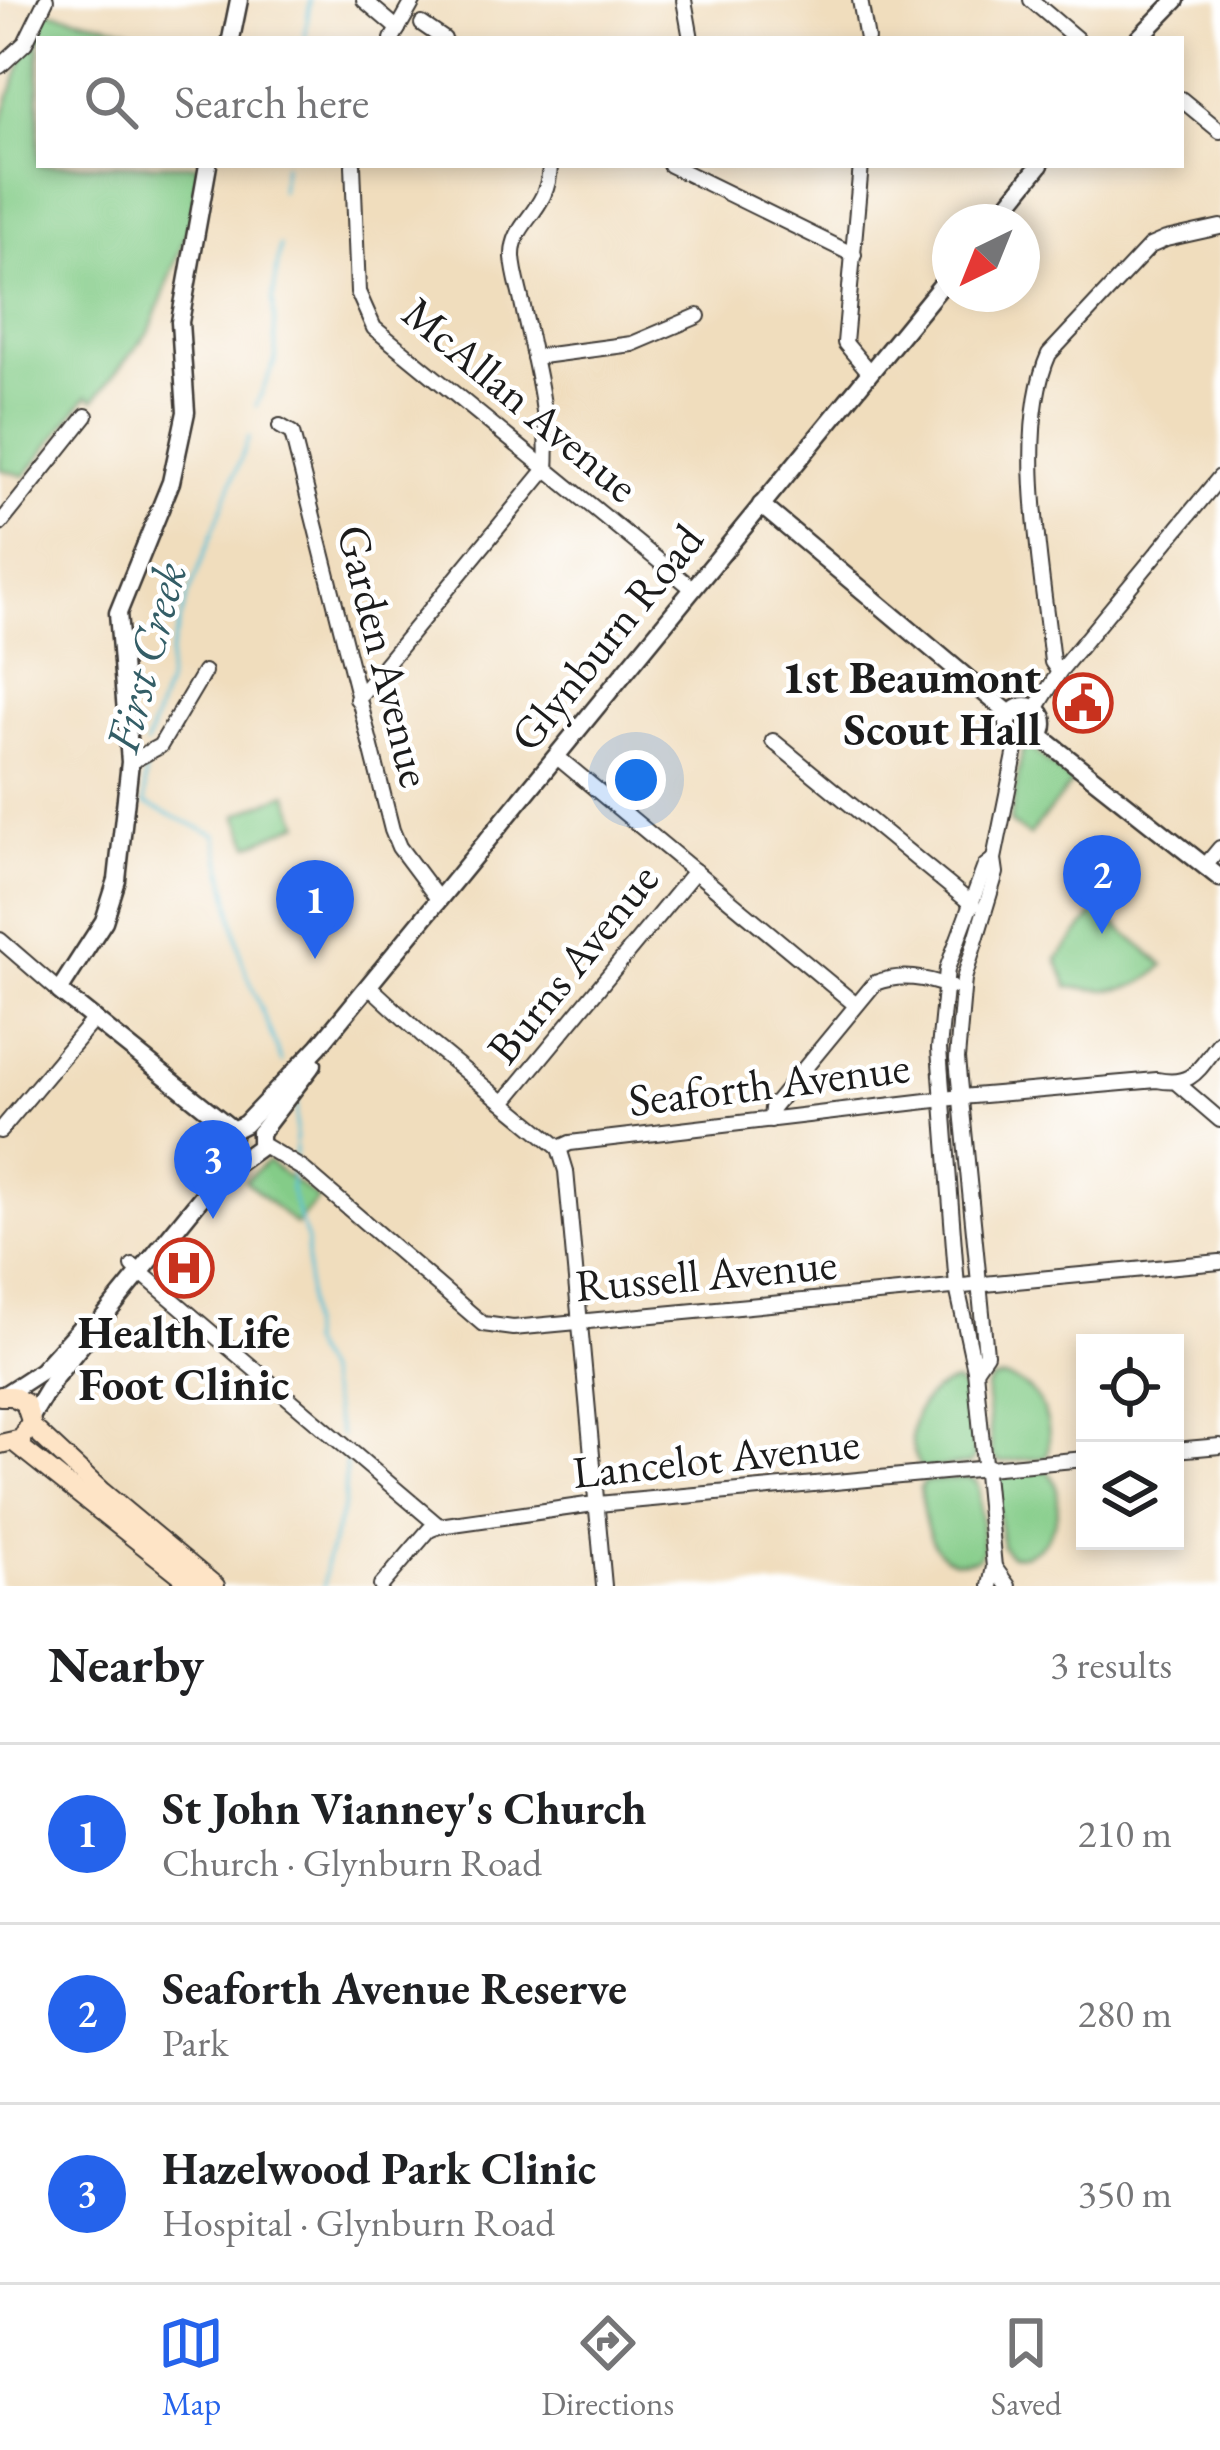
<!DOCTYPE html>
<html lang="en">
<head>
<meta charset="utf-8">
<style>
  :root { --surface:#fff; --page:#f6f6f6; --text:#202124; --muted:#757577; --line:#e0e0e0; --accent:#2563eb }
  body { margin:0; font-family:"EB Garamond",serif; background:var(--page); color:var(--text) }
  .controls { position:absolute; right:36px; bottom:36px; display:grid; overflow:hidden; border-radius:0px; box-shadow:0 6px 18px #0003 }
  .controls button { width:108px; height:108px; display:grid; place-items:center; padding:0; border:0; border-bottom:3px solid var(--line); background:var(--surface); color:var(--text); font:60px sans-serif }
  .compass { position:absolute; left:932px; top:204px; width:108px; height:108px; border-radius:50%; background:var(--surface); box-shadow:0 6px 18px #0003; rotate:223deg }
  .you { position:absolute; left:636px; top:780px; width:42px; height:42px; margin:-30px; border:9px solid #fff; border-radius:50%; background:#1a73e8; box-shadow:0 0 0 18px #1a73e833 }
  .badge { display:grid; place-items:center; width:78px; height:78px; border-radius:50%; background:var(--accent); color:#fff; font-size:39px; font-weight:700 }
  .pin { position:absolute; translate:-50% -99px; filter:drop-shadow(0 3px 6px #0008) }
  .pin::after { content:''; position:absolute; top:63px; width:42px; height:36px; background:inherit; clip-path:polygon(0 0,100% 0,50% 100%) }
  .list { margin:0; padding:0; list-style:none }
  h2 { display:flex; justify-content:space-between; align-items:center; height:156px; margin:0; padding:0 48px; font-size:51px }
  h2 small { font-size:39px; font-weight:400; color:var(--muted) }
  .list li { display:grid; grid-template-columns:78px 1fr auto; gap:36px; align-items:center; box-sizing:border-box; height:180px; padding:0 48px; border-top:3px solid var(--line) }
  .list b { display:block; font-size:45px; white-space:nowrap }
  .list p { margin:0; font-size:39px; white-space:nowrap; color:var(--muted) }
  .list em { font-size:39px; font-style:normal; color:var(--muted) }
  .icon { flex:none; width:66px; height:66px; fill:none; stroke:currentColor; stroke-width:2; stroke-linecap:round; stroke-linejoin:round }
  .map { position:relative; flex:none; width:1220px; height:1586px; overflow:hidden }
  .search { position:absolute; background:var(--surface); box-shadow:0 6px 18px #0003; left:36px; right:36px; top:36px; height:132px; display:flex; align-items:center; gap:30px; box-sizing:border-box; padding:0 42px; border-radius:0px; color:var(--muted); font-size:45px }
  .sheet { height:696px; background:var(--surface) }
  nav { display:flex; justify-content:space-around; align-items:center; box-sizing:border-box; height:168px; border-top:3px solid var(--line); background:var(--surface); font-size:33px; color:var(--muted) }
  nav a { display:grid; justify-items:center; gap:6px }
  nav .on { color:var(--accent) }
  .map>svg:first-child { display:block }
  .green { fill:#84cc88; stroke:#507452; stroke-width:3 }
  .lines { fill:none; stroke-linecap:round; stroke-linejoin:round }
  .stream { stroke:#59c0d7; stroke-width:3 }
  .minor-casing { stroke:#3c3934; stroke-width:18 }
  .tertiary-casing { stroke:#3c3934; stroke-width:21 }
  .secondary-casing { stroke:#3c3934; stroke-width:22 }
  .minor { stroke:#fff; stroke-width:14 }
  .tertiary { stroke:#fff; stroke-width:16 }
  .secondary { stroke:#fee4c6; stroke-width:18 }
  .labels { text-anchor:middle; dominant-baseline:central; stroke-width:9; stroke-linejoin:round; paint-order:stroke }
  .street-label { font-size:45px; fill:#1c1c1c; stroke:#fff }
  .poi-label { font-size:45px; font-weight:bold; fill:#1c1c1c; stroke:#fff; text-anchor:end }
  .water-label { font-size:48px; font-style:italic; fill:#345e67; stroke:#fff }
</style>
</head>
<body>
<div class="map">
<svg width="1220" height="1586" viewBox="0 0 1220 1586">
  <rect width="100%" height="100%" fill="#fff"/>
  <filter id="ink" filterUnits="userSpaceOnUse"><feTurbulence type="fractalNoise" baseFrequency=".00833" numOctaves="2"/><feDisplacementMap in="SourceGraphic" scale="24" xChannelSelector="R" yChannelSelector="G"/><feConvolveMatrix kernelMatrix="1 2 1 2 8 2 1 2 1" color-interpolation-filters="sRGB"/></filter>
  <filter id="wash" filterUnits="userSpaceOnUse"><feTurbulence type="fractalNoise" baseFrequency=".004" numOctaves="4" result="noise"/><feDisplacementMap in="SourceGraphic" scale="48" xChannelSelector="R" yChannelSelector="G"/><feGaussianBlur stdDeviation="2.7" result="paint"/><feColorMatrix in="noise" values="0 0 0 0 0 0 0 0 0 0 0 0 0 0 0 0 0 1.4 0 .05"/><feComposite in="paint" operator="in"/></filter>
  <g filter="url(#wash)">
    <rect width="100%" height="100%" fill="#f0ddbd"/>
    <!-- green -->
    <g class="green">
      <path d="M 39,9 L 126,29 L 150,39 L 39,39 L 39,165 L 199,165 L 192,219 L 150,330 L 94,400 L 87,396 L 25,476 L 0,469 L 0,126 Z"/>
      <path d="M 1029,746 L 1072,783 L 1029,836 L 1010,822 L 1022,752 Z"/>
      <path d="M 287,793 L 300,823 L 250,845 L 237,815 Z"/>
      <path d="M 1097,910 L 1164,965 C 1135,997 1107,990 1068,987 L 1057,959 Z"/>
      <path d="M 267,1161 L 318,1199 L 296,1225 L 245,1181 Z"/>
      <path d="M 1004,1378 C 1041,1385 1054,1424 1047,1457 L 1000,1462 L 992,1456 L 986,1387 L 992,1380 Z"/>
      <path d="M 955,1382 L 967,1392 L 975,1458 L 970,1464 L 921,1469 C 900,1435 916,1391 955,1382 Z"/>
      <path d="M 1047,1470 C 1072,1497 1052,1562 1009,1555 L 1002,1546 L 995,1480 L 1004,1474 Z"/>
      <path d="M 967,1478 L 976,1481 L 979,1488 L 983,1550 L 978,1558 C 932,1576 923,1521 920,1488 L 924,1482 Z"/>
    </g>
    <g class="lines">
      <!-- stream -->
      <g class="stream">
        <path d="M 305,39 L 310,0"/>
        <path d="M 281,191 L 284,165"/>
        <path d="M 256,406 L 276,358 L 273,299 L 280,246"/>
        <path d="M 146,745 L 167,684 L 170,654 L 186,602 L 249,437"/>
        <path d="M 145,760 L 145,804 L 216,835 L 242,961 L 282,1062"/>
        <path d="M 295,1157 L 297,1099"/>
        <path d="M 293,1167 L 290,1189 L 307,1241 L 308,1343 L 325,1375 L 340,1436"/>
        <path d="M 324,1586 L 326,1563 L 344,1504 L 346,1457"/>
      </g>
    </g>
  </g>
  <g filter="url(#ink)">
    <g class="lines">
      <defs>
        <g id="minor">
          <path d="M 364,0 L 398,29"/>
          <path d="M 684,0 L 691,39"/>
          <path d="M 860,0 L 867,39"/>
          <path d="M 1031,0 L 1077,39"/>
          <path d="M 422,24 L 444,39"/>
          <path d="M 392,39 L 414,0"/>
          <path d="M 0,66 L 25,43 L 46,0"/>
          <path d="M 1181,99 L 1220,131"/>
          <path d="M 353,165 L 358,292 L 374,328 L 692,588"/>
          <path d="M 670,165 L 854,255"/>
          <path d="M 861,165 L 845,343 L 870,373"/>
          <path d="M 534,357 L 632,344 L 698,316"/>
          <path d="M 280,426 L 292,433 L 392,830 L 399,847 L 438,899"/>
          <path d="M 0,524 L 86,416"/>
          <path d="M 1059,672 L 1052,662 C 1043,576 1014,432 1049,354 L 1150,246 L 1166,239 L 1220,227"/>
          <path d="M 357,699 L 546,469 C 550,417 535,362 524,312 C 521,294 514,275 513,257 C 512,220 549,213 550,165"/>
          <path d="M 1036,709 L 1059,672 L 1220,477"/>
          <path d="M 773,741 L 973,905"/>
          <path d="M 556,756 L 856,1005"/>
          <path d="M 130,762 L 160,746 L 204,672"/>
          <path d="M 1205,866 L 1220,848"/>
          <path d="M 0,940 L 59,991"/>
          <path d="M 368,985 L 432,1044 L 559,1148 L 570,1143 L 961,1097 L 1157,1080 C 1194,1087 1198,1069 1220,1042"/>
          <path d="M 1178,1084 L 1220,1120"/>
          <path d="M 505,1101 L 695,871"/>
          <path d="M 771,1120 L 772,1108 L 875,983 C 901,973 925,978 951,987"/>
          <path d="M 0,1131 L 94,1019"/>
          <path d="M 261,1144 L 303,1169 L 483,1324 L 513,1328 L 1220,1262"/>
          <path d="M 559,1148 L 566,1171 L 604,1586"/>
          <path d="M 133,1266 L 439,1526"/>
          <path d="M 975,1370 L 986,1354 L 957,1059 L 964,979 L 996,873 L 994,859 L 1018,740"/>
          <path d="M 1175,1450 L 1220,1446"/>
          <path d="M 994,1567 L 1008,1586"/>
          <path d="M 381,1586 L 429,1530 L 439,1526 L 587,1505 L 1085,1459"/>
          <path d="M 990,1586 L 994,1567 L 975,1370 L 957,1287 L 939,1049 L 947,969 L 985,866 L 994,859"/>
        </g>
        <g id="tertiary">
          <path d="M 231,39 L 239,0"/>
          <path d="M 1138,39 L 1176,0"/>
          <path d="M 208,165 L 180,322 L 186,412 L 171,482 L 118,613 L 130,762 L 117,880 L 104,921 L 59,991 L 233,1130"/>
          <path d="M 994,222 L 1040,165"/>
          <path d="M 761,505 L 1011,715"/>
          <circle cx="1026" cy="724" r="18"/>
          <path d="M 1040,736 L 1220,878"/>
          <path d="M 233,1130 L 245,1124 L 319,1046 L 950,275"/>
          <path d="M 260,1133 L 313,1064"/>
          <path d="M 208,1175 L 231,1144 L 233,1130"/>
          <path d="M 4,1395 L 41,1371 L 80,1328"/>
          <path d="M 31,1417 L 55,1377 L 218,1177 L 260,1147 L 260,1133"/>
        </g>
        <g id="secondary">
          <path d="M 0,1396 L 12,1396 L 25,1403 L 31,1421 L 22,1439 L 0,1444"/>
          <path d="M 31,1426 L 102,1492 L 215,1586"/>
          <path d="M 15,1443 L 195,1586"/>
        </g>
      </defs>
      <!-- minor casing -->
      <use href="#minor" class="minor-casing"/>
      <!-- tertiary casing -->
      <use href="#tertiary" class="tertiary-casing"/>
      <!-- secondary casing -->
      <use href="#secondary" class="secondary-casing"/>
      <!-- minor -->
      <use href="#minor" class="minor"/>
      <!-- tertiary -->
      <use href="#tertiary" class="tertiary"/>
      <!-- secondary -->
      <use href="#secondary" class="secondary"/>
    </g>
  </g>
  <!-- icons -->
  <defs>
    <symbol id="civic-ring" viewBox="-11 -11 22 22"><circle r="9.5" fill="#fff" stroke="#c8321e" stroke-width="1.5"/><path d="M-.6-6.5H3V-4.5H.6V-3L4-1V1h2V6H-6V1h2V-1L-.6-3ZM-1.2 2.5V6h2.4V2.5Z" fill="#c8321e"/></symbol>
    <symbol id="hospital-ring" viewBox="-11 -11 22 22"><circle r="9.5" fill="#fff" stroke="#c8321e" stroke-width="1.5"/><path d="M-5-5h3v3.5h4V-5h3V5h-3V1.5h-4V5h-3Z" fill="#c8321e"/></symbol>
  </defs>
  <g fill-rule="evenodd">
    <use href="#civic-ring" x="1050" y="670" width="66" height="66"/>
    <use href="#hospital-ring" x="151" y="1235" width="66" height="66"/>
  </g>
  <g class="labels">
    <!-- street labels -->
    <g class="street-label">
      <text transform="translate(521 399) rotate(40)">McAllan Avenue</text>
      <text transform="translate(606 637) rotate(-51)">Glynburn Road</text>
      <text transform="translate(385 656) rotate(76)">Garden Avenue</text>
      <text transform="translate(572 963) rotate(-51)">Burns Avenue</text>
      <text transform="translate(769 1083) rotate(-7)">Seaforth Avenue</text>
      <text transform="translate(706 1274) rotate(-5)">Russell Avenue</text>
      <text transform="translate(716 1457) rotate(-6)">Lancelot Avenue</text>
    </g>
    <!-- poi labels -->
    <g class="poi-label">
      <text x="1041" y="677">1st Beaumont<tspan x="1041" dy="52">Scout Hall</tspan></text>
      <text x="184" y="1332" text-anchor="middle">Health Life<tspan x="184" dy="52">Foot Clinic</tspan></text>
    </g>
    <!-- water labels -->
    <g class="water-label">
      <text transform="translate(145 657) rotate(-75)">First Creek</text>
    </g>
  </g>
</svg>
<div class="controls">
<button><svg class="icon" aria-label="locate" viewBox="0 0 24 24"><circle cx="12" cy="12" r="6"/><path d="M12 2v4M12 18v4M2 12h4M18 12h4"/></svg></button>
<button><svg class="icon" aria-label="layers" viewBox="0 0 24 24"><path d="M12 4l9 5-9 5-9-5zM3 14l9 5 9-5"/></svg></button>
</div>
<svg class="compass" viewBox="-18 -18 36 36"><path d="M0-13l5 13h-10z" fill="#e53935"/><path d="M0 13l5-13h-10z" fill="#757577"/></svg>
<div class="you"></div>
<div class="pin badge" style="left:315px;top:959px">1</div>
<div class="pin badge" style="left:1102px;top:934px">2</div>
<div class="pin badge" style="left:213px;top:1219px">3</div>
<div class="search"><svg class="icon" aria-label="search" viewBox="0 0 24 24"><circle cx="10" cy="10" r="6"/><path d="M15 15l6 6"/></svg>Search here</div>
</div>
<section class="sheet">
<h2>Nearby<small>3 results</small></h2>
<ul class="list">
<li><span class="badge">1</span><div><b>St John Vianney's Church</b><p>Church · Glynburn Road</p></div><em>210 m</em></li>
<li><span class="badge">2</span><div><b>Seaforth Avenue Reserve</b><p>Park</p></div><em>280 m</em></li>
<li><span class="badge">3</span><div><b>Hazelwood Park Clinic</b><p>Hospital · Glynburn Road</p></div><em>350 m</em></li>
</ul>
</section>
<nav>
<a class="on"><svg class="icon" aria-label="map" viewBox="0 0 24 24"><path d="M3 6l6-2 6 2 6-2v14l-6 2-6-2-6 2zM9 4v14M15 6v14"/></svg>Map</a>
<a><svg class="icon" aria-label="directions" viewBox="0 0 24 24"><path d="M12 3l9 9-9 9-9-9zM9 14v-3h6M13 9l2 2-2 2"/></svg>Directions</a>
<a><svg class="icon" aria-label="saved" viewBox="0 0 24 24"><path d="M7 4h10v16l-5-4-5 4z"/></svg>Saved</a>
</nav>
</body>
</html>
